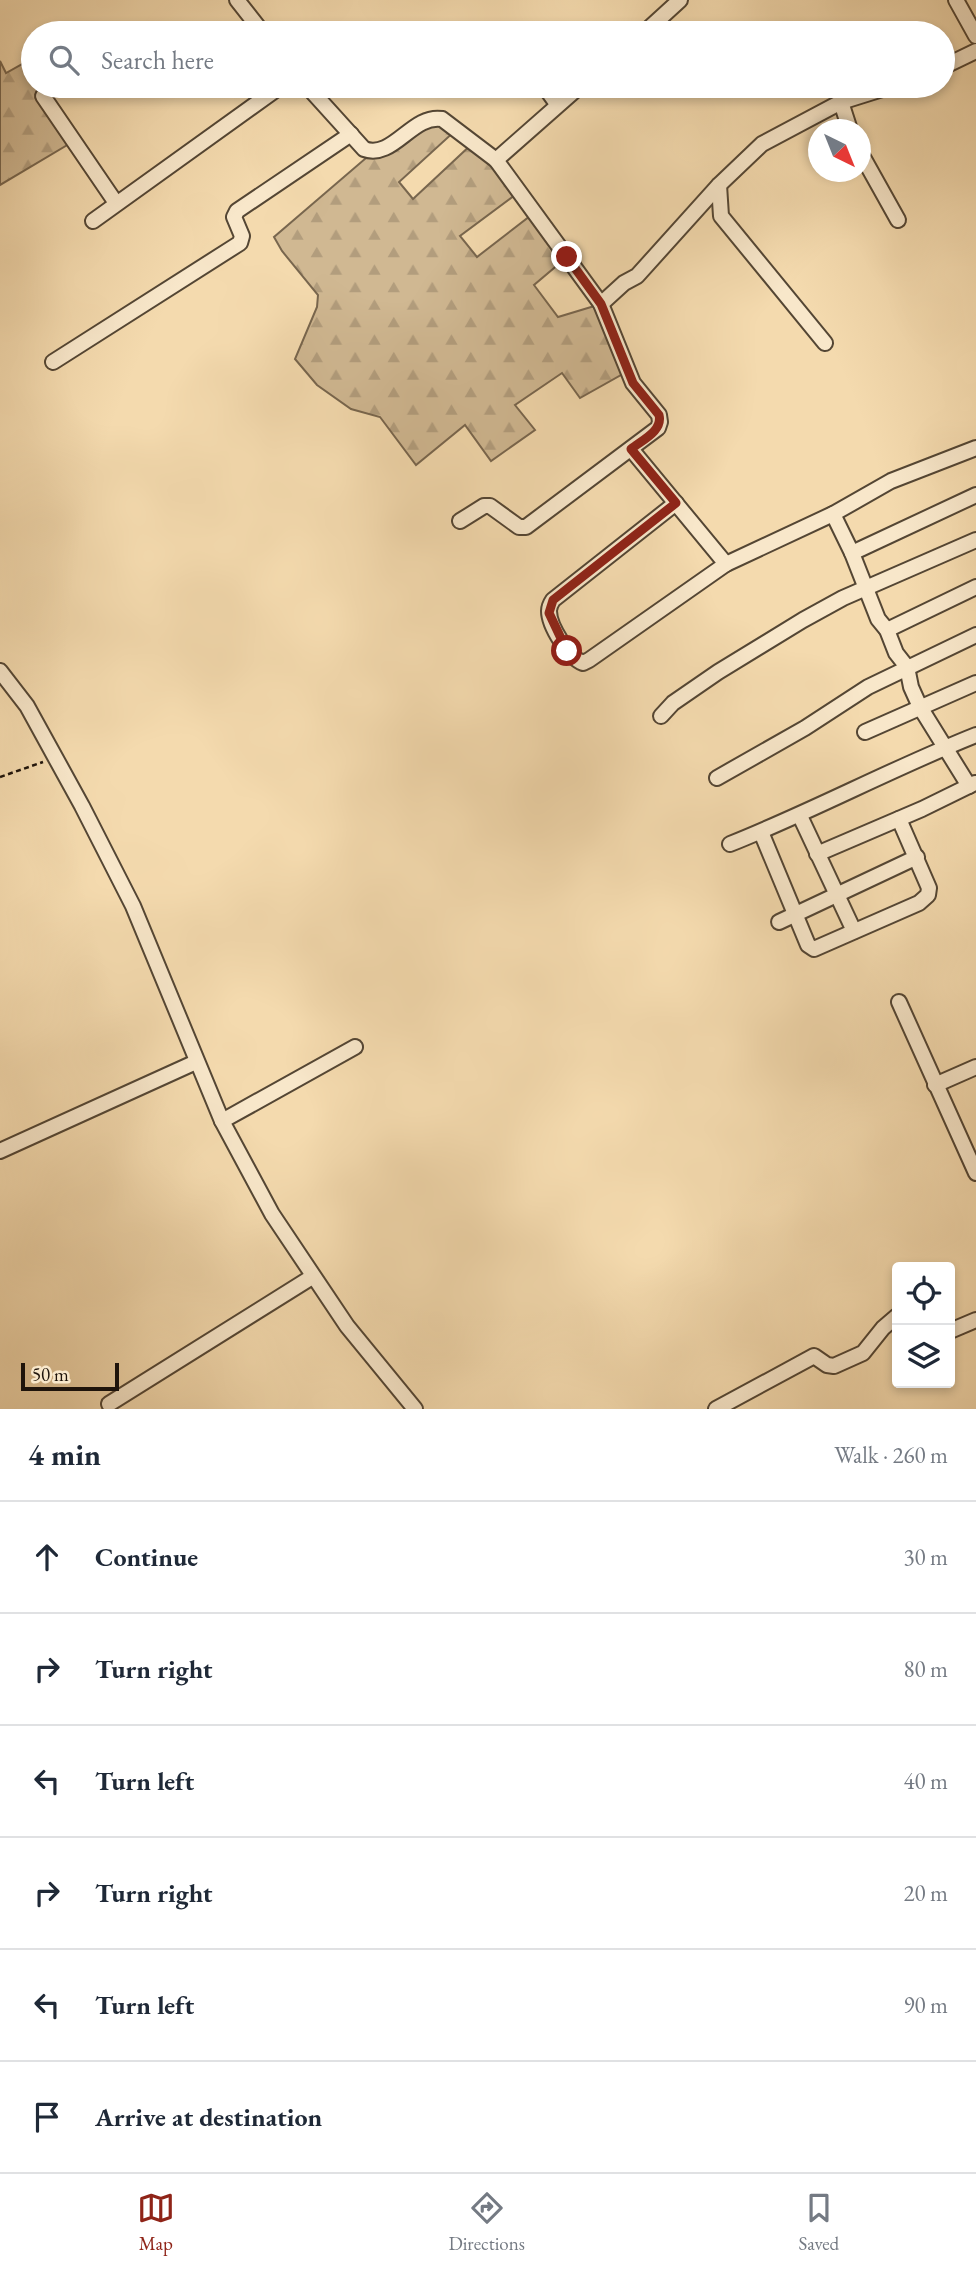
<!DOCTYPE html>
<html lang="en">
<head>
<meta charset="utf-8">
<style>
  :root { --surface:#fff; --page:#f2f2f3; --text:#1f2937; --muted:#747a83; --line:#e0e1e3; --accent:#8f2418 }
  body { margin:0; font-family:"EB Garamond",serif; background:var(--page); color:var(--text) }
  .controls { position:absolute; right:21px; bottom:21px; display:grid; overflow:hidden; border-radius:7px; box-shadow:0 4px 10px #0003 }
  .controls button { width:63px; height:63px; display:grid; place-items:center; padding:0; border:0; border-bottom:2px solid var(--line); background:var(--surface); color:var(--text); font:35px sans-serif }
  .compass { position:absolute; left:808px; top:119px; width:63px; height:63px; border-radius:50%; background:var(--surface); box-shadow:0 4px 10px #0003; rotate:137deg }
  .scale { position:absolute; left:21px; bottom:18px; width:98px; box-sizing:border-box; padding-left:7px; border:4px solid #1f140b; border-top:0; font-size:19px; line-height:24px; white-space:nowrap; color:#1f140b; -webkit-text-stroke:5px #f8e7ca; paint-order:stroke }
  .stop { position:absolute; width:21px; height:21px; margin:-16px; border:5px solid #8f2418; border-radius:50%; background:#fff }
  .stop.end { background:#8f2418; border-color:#fff; box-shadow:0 2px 7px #0008 }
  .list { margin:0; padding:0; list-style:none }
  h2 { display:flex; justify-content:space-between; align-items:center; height:91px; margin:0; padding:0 28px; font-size:30px }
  h2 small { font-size:23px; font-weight:400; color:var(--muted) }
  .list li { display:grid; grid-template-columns:46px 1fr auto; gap:21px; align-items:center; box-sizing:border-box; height:112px; padding:0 28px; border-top:2px solid var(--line) }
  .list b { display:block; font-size:26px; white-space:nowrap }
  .list em { font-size:23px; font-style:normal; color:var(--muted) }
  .icon { flex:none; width:38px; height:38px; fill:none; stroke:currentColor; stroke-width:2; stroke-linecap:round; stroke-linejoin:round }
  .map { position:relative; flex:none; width:976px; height:1409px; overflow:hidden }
  .search { position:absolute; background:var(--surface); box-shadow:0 4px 10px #0003; left:21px; right:21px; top:21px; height:77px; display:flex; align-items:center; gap:18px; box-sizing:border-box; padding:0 24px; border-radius:38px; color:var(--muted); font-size:26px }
  .sheet { height:763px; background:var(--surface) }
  nav { display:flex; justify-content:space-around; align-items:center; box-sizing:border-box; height:98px; border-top:2px solid var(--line); background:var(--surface); font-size:19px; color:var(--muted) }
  nav a { display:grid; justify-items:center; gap:4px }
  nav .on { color:var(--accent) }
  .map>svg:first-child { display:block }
  .forest { fill:url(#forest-firs); stroke:#78664e; stroke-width:2 }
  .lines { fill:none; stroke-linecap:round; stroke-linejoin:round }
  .minor-casing { stroke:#544634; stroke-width:18 }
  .path { stroke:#1f140b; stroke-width:2.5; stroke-dasharray:5 3.5; stroke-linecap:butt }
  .minor { stroke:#f8e7ca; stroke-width:14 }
  .route { stroke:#8f2418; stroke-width:9 }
</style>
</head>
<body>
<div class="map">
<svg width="976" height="1409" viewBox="0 0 976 1409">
  <defs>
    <pattern id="forest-firs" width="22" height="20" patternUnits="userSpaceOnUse" patternTransform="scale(1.75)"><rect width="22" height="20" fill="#d0b892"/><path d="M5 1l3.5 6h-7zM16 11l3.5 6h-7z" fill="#b29d7d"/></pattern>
  </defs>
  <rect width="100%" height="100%" fill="#f4daae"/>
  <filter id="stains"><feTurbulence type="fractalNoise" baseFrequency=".00286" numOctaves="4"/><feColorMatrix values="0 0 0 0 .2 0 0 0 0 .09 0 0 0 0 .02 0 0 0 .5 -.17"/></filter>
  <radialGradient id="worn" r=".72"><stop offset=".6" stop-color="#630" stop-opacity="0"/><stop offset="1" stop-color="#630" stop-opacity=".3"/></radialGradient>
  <!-- forest -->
  <g class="forest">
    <path d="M 33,58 L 33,86 L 45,86 L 43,96 L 74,141 L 0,185 L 0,61 L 6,73 Z"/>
    <path d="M 424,121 L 456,130 L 399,182 L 413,199 L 473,143 L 519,192 L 460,236 L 477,257 L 534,213 L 567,257 L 534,285 L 558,317 L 601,304 L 628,371 L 580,398 L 562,373 L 515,405 L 535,430 L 491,461 L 465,425 L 416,465 L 380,417 L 351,409 L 317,385 L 295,359 L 317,307 L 318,295 L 282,251 L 274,237 L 373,152 Z"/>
  </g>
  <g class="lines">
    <defs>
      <g id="minor">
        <path d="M 237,0 L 263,33"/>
        <path d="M 956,0 L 976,36"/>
        <path d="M 644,33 L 680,0"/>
        <path d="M 943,67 L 976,51"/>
        <path d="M 307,86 L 364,149 C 393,160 412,114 442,119 L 496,160 L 601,304 L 633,383 L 659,415 L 660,422 L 658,428 L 526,527 L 519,527 L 490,506 L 484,506 L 460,521"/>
        <path d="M 544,86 L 557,104"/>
        <path d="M 43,96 L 116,203"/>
        <path d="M 841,102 L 850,130"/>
        <path d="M 860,152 L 898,220"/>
        <path d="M 496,160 L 580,86"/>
        <path d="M 719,185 L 721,216 L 825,343"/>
        <path d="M 93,221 L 281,86"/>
        <path d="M 601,304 L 624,283 L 637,276 L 719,185 L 762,144 L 841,102 L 892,86"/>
        <path d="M 53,362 L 240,243 L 242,236 L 234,217 L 237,211 L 351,134"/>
        <path d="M 631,449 L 726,564"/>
        <path d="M 676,503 L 553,600 C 551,603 549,607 549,611 C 549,626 569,658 583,663 L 589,660 L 726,564 L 833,514 L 891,481 L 976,448"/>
        <path d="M 833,514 L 852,553 L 878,619 L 887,630 L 896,653 L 907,667 L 911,687 L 920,707 L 969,786"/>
        <path d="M 852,553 L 976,495"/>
        <path d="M 887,630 L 976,587"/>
        <path d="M 0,671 L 27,706 L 82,806 L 133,906 L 222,1121 L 272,1214 L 347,1326 L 415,1409"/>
        <path d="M 661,716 L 673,703 L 718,672 L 803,620 L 843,598 L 976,540"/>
        <path d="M 865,732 L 976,683"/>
        <path d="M 717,778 L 805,728 L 868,687 L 976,635"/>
        <path d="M 800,816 L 854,931"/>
        <path d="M 761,832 L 808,945 L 814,949 L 919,903 L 928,895 L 929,888 L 899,819"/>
        <path d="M 730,844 C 813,811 893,768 976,735"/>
        <path d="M 817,854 L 922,809 L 975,783"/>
        <path d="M 779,922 L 917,857"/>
        <path d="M 899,1002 L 976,1173"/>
        <path d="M 935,1085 L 976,1067"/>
        <path d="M 222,1121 L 355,1047"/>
        <path d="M 0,1151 L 196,1062"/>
        <path d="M 950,1331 L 976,1320"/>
        <path d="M 109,1404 L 312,1277"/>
        <path d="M 716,1409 L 814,1356 L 827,1365 L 834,1366 L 863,1353 L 883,1328 L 897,1316"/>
      </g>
    </defs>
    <!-- minor casing -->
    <use href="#minor" class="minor-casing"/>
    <!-- path -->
    <path class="path" d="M 0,777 L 43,762"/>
    <!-- minor -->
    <use href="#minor" class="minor"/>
  </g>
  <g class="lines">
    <!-- route -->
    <path class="route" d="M 567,651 L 549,613 L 553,600 L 676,503 L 631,449 C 642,440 663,431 659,415 L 633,383 L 601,304 L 567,257"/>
  </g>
  <rect width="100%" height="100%" filter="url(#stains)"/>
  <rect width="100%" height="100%" fill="url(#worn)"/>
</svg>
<div class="controls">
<button><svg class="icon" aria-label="locate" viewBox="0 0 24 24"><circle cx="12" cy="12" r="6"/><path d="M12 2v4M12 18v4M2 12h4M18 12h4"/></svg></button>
<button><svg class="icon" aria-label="layers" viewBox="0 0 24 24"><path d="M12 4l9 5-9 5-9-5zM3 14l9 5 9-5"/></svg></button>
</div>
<svg class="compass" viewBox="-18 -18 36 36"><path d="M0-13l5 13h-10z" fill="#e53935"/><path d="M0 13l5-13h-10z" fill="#747a83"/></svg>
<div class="scale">50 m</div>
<div class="stop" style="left:567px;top:651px"></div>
<div class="stop end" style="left:567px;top:257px"></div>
<div class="search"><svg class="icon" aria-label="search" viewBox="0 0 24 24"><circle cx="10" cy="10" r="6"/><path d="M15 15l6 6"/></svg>Search here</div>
</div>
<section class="sheet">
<h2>4 min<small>Walk · 260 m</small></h2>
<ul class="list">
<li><svg class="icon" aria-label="ahead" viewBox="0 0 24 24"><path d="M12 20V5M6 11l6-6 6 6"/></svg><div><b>Continue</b></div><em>30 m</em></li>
<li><svg class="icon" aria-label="right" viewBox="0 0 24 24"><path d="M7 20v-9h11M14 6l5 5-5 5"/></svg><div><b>Turn right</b></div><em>80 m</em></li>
<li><svg class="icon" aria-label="left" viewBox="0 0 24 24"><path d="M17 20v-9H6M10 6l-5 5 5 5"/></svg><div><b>Turn left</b></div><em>40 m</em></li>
<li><svg class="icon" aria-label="right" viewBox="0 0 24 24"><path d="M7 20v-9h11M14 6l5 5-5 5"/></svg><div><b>Turn right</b></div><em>20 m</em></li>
<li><svg class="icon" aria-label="left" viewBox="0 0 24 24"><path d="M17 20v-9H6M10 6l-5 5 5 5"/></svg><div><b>Turn left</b></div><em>90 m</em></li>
<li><svg class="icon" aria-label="arrive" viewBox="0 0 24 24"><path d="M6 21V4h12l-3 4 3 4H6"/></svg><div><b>Arrive at destination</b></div></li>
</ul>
</section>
<nav>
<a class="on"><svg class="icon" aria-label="map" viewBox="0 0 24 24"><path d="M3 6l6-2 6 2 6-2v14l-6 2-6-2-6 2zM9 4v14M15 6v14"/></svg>Map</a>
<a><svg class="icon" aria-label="directions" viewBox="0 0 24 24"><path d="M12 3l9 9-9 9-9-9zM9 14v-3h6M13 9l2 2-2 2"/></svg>Directions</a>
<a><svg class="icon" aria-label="saved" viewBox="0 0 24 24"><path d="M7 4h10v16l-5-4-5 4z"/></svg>Saved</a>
</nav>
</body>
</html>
